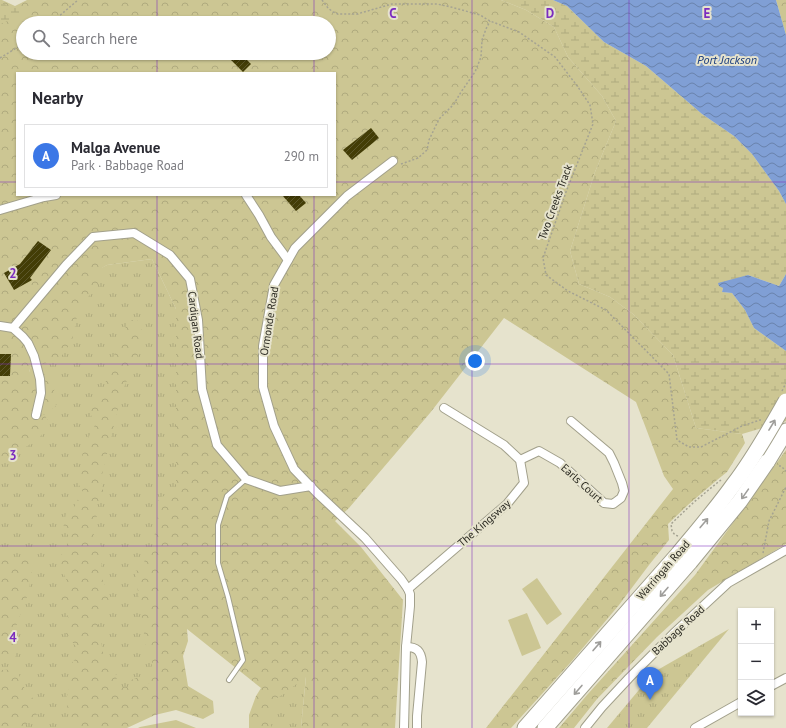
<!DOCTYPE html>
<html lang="en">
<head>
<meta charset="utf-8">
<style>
  :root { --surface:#fff; --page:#f7f7f7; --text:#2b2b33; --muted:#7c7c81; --line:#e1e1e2; --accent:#3b77e6 }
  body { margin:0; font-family:"PT Sans",sans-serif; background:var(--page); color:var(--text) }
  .controls { position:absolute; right:12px; bottom:12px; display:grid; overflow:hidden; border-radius:0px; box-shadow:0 1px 3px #0004 }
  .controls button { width:36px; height:36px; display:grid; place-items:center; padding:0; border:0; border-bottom:1px solid var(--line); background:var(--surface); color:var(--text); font:20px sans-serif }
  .you { position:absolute; left:475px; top:361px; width:14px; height:14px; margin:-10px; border:3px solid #fff; border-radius:50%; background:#1a73e8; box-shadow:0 0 0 6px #1a73e833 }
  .badge { display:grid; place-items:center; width:26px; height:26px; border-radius:50%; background:var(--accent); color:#fff; font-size:13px; font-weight:700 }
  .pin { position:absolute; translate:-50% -33px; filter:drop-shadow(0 1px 2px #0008) }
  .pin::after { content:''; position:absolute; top:21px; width:14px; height:12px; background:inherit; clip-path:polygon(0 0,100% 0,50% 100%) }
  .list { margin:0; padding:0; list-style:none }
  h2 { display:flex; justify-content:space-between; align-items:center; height:52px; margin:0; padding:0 16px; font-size:17px }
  h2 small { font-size:13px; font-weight:400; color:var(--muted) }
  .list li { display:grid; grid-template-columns:26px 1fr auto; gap:12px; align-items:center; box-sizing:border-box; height:64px; margin:0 8px 8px; padding:0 8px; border:1px solid var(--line); border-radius:0px }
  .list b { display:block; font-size:15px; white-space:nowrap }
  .list p { margin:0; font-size:13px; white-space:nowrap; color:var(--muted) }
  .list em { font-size:13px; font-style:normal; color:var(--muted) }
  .icon { flex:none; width:22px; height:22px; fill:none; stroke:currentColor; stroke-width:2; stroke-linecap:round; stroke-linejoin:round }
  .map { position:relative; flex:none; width:786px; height:728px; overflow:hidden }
  .search { position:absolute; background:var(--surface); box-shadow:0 1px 3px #0004; left:16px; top:16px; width:320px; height:44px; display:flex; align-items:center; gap:10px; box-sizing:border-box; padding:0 14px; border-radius:22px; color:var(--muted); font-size:15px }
  .panel { position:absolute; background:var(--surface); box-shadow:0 1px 3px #0004; left:16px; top:72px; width:320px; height:124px; border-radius:0px }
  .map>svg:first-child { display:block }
  .grass { fill:url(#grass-tufts) }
  .forest { fill:url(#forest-crowns); fill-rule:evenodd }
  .wetland { fill:url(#wetland-marsh) }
  .pitch { fill:#ccc693 }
  .water { fill:url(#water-waves) }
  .building { fill:url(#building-hatch) }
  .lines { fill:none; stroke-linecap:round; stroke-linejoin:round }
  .lane-casing { stroke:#a2a08b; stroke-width:6 }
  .street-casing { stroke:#a2a08b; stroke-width:10 }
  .highway-casing { stroke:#a2a08b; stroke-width:17 }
  .path { stroke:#a5a392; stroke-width:1.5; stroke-dasharray:2 2; stroke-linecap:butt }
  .lane { stroke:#fff; stroke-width:4 }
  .street { stroke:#fff; stroke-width:8 }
  .highway { stroke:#fff; stroke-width:15 }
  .highway-bridge-casing { stroke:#a2a08b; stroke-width:17; stroke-linecap:butt }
  .path-bridge { stroke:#a5a392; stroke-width:1.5; stroke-dasharray:2 2; stroke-linecap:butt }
  .highway-bridge { stroke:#fff; stroke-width:15 }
  .oneway { stroke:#9f9e9b }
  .grid { fill:none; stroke:#7b2cbf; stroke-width:1; stroke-opacity:0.55 }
  .labels { text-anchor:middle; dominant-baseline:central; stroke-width:4; stroke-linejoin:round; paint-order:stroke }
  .street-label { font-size:11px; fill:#292820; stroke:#e6e3cd }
  .water-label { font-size:12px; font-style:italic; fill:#183b7c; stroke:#e6e3cd }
  .grid-label { font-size:13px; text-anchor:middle; font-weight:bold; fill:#7b2cbf; stroke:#e6e3cd; stroke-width:4; stroke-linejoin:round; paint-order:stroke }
</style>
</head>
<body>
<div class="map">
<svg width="786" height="728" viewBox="0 0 786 728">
  <defs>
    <pattern id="grass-tufts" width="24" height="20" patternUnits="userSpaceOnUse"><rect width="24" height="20" fill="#ccc693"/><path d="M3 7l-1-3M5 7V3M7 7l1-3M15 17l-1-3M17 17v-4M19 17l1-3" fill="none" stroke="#afaa7e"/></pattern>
    <pattern id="forest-crowns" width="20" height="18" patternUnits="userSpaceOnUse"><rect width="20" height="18" fill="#ccc693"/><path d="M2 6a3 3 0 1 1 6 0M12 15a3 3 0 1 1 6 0" fill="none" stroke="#afaa7e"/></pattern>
    <pattern id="wetland-marsh" width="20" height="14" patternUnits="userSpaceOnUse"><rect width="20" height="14" fill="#ccc693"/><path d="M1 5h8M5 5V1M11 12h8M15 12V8" fill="none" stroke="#afaa7e"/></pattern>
    <pattern id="water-waves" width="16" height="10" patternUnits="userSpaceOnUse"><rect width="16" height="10" fill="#809fd5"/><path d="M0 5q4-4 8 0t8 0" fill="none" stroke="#6982ac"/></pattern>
    <pattern id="building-hatch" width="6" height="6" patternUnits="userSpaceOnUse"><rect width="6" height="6" fill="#433d06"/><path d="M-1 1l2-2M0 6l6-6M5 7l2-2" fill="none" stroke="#5c572a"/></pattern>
  </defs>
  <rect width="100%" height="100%" fill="#e6e3cd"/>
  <!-- grass -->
  <g class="grass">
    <path d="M 152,259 L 176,309 L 176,493 L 187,628 L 169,669 L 110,728 L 0,728 L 0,434 L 21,398 L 34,356 L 73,283 L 107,265 Z"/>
    <path d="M 729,629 L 647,728 L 607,728 L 654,672 Z"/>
    <path d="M 306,676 L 301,728 L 260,728 L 262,709 Z"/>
  </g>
  <!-- forest -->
  <g class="forest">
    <path d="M 0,0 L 2,0 L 15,6 L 27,0 L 501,0 L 526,10 L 554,27 L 568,57 L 602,96 L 616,121 L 595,172 L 570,251 L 579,284 L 610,297 L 633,314 L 673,355 L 696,428 L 742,434 L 745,443 L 727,472 L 717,480 L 689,504 L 668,524 L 669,540 L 649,565 L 619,605 L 571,662 L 511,728 L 486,728 L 673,489 L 664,476 L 636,402 L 504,318 L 430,413 L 349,508 L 335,521 L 361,547 L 403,600 L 395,728 L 301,728 L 306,677 L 276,699 L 274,704 L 268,715 L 272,728 L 249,728 L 249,715 L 256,696 L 261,688 L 187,629 L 188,641 L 183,656 L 188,686 L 213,701 L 214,713 L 203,719 L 176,710 L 155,715 L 127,728 L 71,728 L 66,700 L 71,681 L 68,667 L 79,655 L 77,648 L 66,634 L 71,623 L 59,599 L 63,590 L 68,584 L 59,561 L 70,537 L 63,529 L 66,514 L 72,512 L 77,501 L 83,492 L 79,485 L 83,448 L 95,425 L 89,410 L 104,387 L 117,346 L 129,320 L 137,320 L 143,332 L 139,352 L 122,392 L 101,479 L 104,496 L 96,505 L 97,523 L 91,530 L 104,551 L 100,573 L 110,599 L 97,621 L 104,658 L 109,669 L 119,677 L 111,682 L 115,687 L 130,687 L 131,680 L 139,677 L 142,684 L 150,683 L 153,653 L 146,648 L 135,571 L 143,569 L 145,558 L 152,549 L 158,516 L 149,511 L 161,497 L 176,493 L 176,309 L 152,259 L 107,265 L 102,268 L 99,282 L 78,311 L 72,341 L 58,361 L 42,364 L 35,354 L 29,372 L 37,390 L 33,412 L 36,421 L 44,414 L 50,424 L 39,438 L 14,455 L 0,460 ZM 23,23 L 329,23 L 329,53 L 23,53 ZM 17,73 L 335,73 L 335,195 L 17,195 Z"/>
    <path d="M 776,0 L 786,0 L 786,35 Z"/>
    <path d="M 56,377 L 61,379 L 54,390 L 56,406 L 46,413 L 44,395 L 44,380 Z"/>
    <path d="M 786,450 L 786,544 L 708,590 L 657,637 L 597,699 L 574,728 L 559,728 L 587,695 L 695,575 Z"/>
    <path d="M 0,556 L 34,560 L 28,594 L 14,632 L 18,648 L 15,657 L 10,659 L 0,655 Z"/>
    <path d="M 0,669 L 3,670 L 17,669 L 23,686 L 35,701 L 37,718 L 19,728 L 7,728 L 0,727 Z"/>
  </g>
  <!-- wetland -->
  <g class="wetland">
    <path d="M 501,0 L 553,0 L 567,6 L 604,42 L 646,66 L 702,114 L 734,136 L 752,154 L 779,191 L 786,204 L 786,274 L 779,286 L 748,275 L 723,288 L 722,292 L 732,293 L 745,310 L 754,328 L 786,351 L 786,421 L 742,434 L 696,428 L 673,355 L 633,314 L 610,297 L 579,284 L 570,251 L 595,172 L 616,121 L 602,96 L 568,57 L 554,27 L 526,10 Z"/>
    <path d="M 0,2 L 10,7 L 26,10 L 28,13 L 0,24 Z"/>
  </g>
  <!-- pitch -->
  <g class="pitch">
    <path d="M 252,53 L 278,53 L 279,55 L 259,66 Z"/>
    <path d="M 537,578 L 562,614 L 547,625 L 522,589 Z"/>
    <path d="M 527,613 L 541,648 L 522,656 L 508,620 Z"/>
    <path d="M 176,720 L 196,728 L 138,728 L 140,727 Z"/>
  </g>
  <!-- water -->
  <g class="water">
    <path d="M 553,0 L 776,0 L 786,35 L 786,204 L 779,191 L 752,154 L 734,136 L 702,114 L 646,66 L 604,42 L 567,6 Z"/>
    <path d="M 786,274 L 786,351 L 754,328 L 745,310 L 732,293 L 722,292 L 723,288 L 719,286 L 718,283 L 748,275 L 779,286 Z"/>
  </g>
  <!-- building -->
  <g class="building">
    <path d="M 224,53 L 240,53 L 251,64 L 243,72 Z"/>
    <path d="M 371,128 L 379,138 L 352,160 L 343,150 Z"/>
    <path d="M 282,195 L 299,195 L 306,203 L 296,211 Z"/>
    <path d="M 38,241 L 51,250 L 30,278 L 32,280 L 14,290 L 4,273 L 20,264 Z"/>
    <path d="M 0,354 L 11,354 L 10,376 L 0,376 Z"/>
  </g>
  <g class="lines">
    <defs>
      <path id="lane" d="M 229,680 L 243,660 L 228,597 L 218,563 L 218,525 L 227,496 L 246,479"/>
      <g id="street">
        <path d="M 393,161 L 347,196 L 295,248 L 274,285 L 263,346 L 263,387 L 274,426 L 294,469 L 317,493 L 365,538 L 401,579 L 408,589 L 410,594 L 410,606 L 406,647 L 404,728"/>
        <path d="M 246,195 L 259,215 L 271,237 L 288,260"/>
        <path d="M 0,210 L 44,197 L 56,195"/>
        <path d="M 0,326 L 13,328 L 23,337 L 28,343 L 34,356 L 40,379 L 41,393 L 36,415"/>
        <path d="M 13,328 L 66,265 L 93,237 L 134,233 L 170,255 L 190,279 L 198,320 L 202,389 L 217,445 L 246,479 L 280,491 L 311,486"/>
        <path d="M 520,460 L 539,451 L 560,463 L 604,503 L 613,504 L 621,498 L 624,491 L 622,483 L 614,463 L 609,453 L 571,421"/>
        <path d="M 408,589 L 507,504 L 524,483 L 520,460 L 504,445 L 444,408"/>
        <path d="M 406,647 C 417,647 421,651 422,662 L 417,716 L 417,728"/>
        <path d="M 771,686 L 786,678"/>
        <path d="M 585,728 L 602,707 L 629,678 L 673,634 L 728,583 L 786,550"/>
        <path d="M 695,728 L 741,702"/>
      </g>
      <g id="highway">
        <path d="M 767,462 L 786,431"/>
        <path d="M 525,728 L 679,553"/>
        <path d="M 545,728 L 690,562"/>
      </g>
    </defs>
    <!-- lane casing -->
    <use href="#lane" class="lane-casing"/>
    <!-- street casing -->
    <use href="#street" class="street-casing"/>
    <!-- highway casing -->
    <use href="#highway" class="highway-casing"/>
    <!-- path -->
    <g class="path">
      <path d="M 322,0 L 328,8 L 333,12 L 338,14 L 357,14 L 392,4 L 437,4 L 451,7 L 480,15 L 490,21 L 519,32 L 555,57 L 578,87 L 590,105 L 593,124 L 566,192 L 543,258 L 546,275 L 568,291 L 606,310 L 669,374 L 677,440 L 689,447 L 701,447 L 742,426 L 760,420 L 761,420"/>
      <path d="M 51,23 L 78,0"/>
      <path d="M 0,58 L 23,44"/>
      <path d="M 401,164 L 418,158 L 427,150 L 429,140 L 439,119 L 454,104 L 461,92 L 475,72 L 481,57 L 482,40 L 486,29 L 490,21"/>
      <path d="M 779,466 L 781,466 L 786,471"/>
      <path d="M 678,536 L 675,535 L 672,531 L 671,524 L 694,502 L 717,483 L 721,480"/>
      <path d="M 763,553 L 769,521 L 786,487"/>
    </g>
    <!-- lane -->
    <use href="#lane" class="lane"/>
    <!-- street -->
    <use href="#street" class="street"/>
    <!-- highway -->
    <use href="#highway" class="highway"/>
    <defs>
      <g id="highway-bridge">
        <path d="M 679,553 C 698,530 717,508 734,484 C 754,458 770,429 786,401"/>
        <path d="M 690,562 L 740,501 L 767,462"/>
      </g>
    </defs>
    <!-- highway-bridge casing -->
    <use href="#highway-bridge" class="highway-bridge-casing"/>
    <!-- path-bridge -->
    <path class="path-bridge" d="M 782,391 L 786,383"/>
    <!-- highway-bridge -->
    <use href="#highway-bridge" class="highway-bridge"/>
  </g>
  <!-- one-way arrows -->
  <defs><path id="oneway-shaft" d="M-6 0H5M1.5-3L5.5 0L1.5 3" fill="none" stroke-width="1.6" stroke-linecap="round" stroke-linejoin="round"/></defs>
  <g class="oneway">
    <use href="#oneway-shaft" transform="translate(772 425) rotate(-59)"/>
    <use href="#oneway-shaft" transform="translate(745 494) rotate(125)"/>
    <use href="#oneway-shaft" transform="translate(704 523) rotate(-50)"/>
    <use href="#oneway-shaft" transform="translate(664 592) rotate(131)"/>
    <use href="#oneway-shaft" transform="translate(597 646) rotate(-49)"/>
    <use href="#oneway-shaft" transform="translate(578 690) rotate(131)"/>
  </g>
  <!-- grid -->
  <path class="grid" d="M 157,0 L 157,23M 314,0 L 314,23M 472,0 L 472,728M 629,0 L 629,728M 157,53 L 157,73M 314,53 L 314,73M 0,182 L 17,182M 335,182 L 786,182M 157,195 L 157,728M 314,195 L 314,728M 0,364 L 786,364M 0,546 L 786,546"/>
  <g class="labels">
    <!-- street labels -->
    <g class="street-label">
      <text transform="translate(555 202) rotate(-70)">Two Creeks Track</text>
      <text transform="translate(269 321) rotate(-81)">Ormonde Road</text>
      <text transform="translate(196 325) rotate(83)">Cardigan Road</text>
      <text transform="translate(582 483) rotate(42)">Earls Court</text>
      <text transform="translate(484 523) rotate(-41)">The Kingsway</text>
      <text transform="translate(663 570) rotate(-49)">Warringah Road</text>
      <text transform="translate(678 630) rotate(-43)">Babbage Road</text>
    </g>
    <!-- water labels -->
    <g class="water-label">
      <text x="727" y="59">Port Jackson</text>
    </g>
  </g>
  <g class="grid-label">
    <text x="393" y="18">C</text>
    <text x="550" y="18">D</text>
    <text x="707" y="18">E</text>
    <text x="13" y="278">2</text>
    <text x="13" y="460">3</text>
    <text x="13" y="642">4</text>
  </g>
</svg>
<div class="controls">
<button>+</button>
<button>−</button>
<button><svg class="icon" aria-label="layers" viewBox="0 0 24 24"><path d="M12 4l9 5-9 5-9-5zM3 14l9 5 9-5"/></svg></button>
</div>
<div class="you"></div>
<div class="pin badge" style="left:650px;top:700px">A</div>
<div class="search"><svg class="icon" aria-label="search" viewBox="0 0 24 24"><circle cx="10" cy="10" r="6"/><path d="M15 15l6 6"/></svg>Search here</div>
<section class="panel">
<h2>Nearby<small></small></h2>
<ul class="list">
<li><span class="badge">A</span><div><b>Malga Avenue</b><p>Park · Babbage Road</p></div><em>290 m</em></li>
</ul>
</section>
</div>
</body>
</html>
